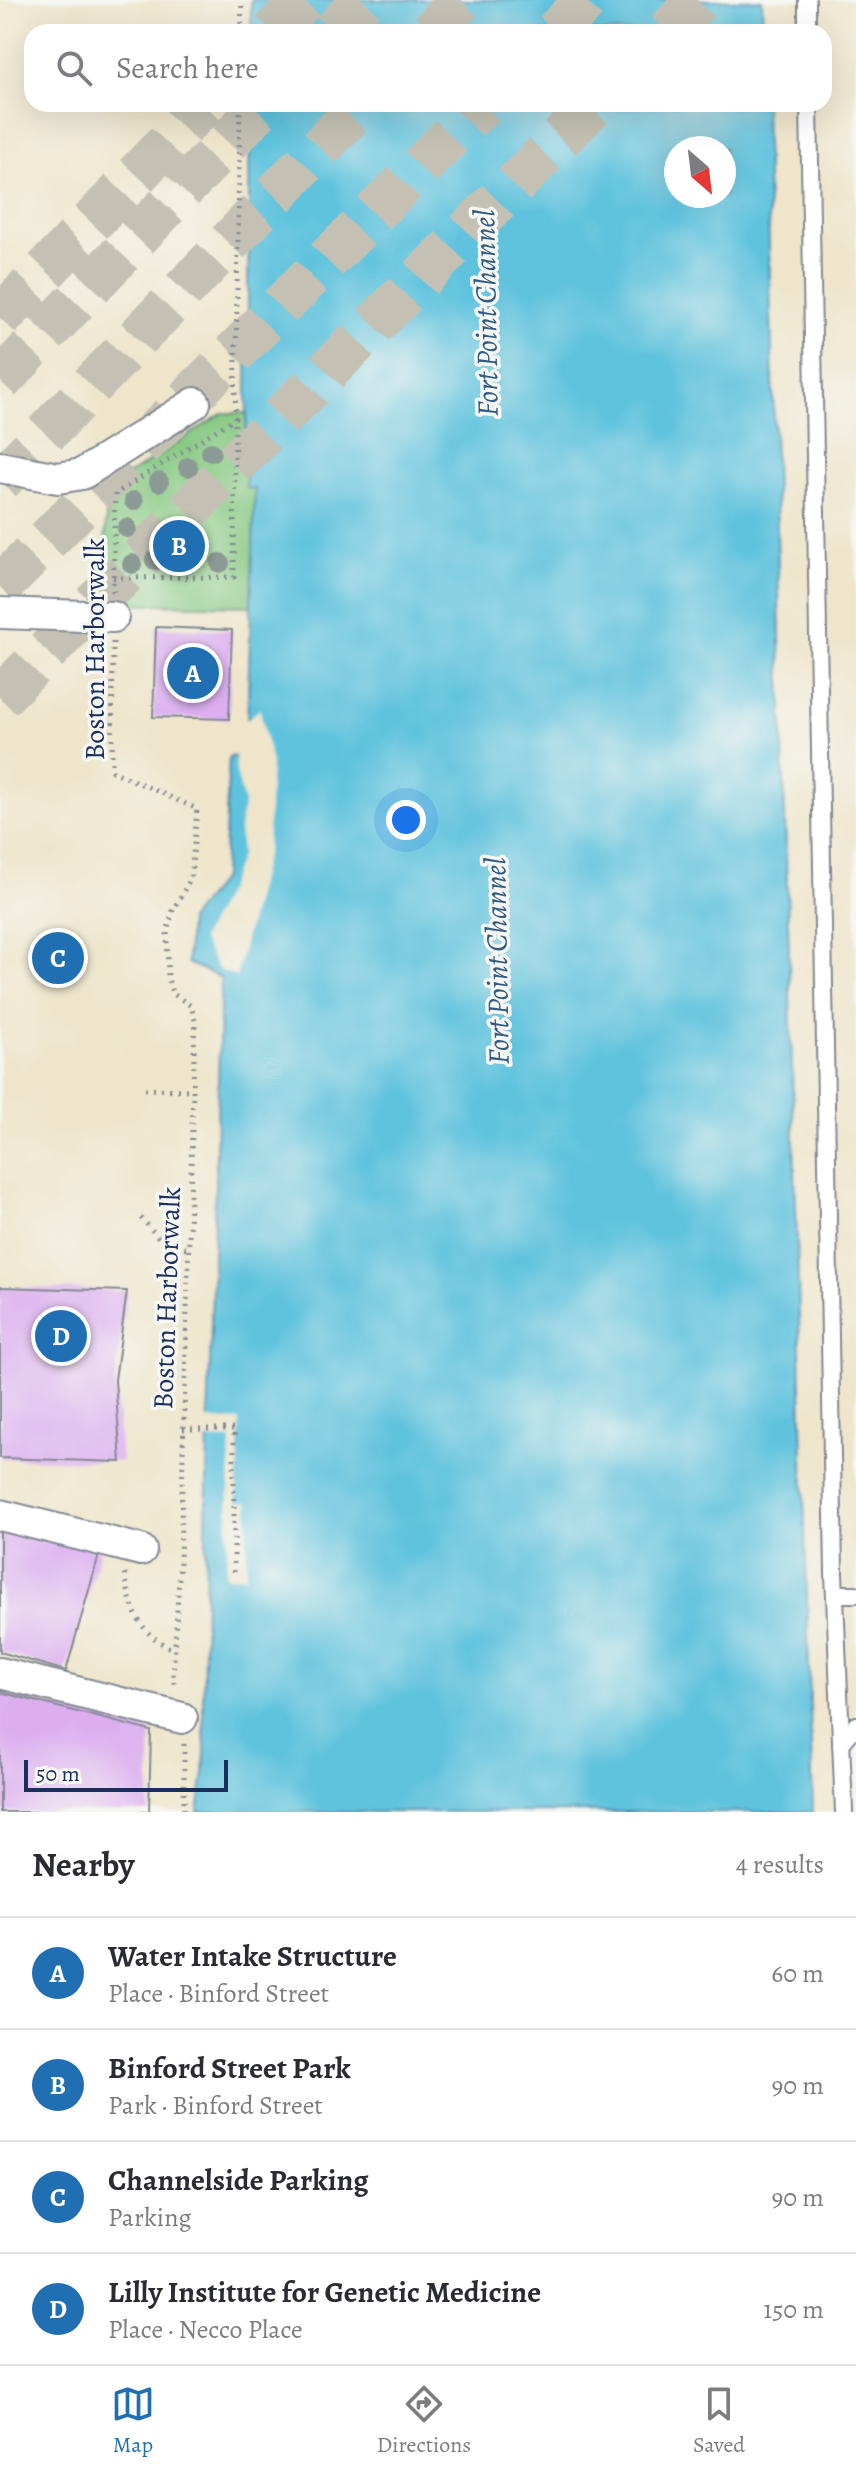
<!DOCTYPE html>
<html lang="en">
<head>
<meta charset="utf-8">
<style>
  :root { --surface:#fff; --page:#f2f2f3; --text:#2b2b33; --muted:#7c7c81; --line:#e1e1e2; --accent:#1f6fb2 }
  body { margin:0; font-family:Alegreya,serif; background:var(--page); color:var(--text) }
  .compass { position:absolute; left:664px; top:136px; width:72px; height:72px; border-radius:50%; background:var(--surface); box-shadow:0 8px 32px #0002; rotate:152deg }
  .scale { position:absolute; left:24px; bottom:20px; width:204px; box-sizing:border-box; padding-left:8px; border:4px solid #1b2f5e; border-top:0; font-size:22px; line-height:28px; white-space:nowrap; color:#1b2f5e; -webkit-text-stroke:6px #f6f6f2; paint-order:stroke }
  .you { position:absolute; left:406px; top:820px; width:28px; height:28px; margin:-20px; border:6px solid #fff; border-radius:50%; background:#1a73e8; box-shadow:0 0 0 12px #1a73e833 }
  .badge { display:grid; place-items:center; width:52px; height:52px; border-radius:50%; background:var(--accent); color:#fff; font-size:26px; font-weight:700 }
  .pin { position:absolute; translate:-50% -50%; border:4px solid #fff; box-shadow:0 2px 8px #0006 }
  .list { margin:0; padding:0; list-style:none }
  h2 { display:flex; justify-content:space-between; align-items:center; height:104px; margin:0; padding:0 32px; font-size:34px }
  h2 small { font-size:26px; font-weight:400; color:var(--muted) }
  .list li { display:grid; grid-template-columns:52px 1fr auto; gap:24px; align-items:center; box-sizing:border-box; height:112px; padding:0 32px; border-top:2px solid var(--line) }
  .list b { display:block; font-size:30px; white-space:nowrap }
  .list p { margin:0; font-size:26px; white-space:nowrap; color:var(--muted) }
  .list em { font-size:26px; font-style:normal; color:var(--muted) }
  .icon { flex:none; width:44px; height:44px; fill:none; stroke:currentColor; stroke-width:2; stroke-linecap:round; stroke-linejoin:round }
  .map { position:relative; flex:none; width:856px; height:1812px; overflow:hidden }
  .search { position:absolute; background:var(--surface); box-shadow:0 8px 32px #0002; left:24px; right:24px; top:24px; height:88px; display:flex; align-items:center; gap:20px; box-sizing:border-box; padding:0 28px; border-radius:24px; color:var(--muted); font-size:30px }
  .sheet { height:552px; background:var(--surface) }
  nav { display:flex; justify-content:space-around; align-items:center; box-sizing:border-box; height:112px; border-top:2px solid var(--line); background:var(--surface); font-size:22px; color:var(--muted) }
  nav a { display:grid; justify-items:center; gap:4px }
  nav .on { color:var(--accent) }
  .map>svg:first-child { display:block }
  .green { fill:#87c982; stroke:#517c70; stroke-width:2 }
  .water { fill:#60c3de; stroke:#3e799e; stroke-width:2; fill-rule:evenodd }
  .pier { fill:#eee5ca }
  .building { fill:#dcaef0 }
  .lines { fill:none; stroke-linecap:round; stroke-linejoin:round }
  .motorway-tunnel { stroke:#c4c1b4; stroke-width:44; stroke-dasharray:44 22; stroke-linecap:butt }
  .service-casing { stroke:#848a94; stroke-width:20 }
  .minor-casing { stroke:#848a94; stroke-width:34 }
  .path { stroke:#848a94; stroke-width:5; stroke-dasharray:2 6; stroke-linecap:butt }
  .service { stroke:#fff; stroke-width:16 }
  .minor { stroke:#fff; stroke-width:30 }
  .tree { fill:#8c9a95 }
  .labels { text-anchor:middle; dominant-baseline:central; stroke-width:7; stroke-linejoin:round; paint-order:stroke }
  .street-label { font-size:28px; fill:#1b2f5e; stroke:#f6f6f2 }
  .water-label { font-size:30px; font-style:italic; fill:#305b84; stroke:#f6f6f2 }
</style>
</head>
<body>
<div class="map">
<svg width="856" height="1812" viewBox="0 0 856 1812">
  <rect width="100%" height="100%" fill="#f6f6f2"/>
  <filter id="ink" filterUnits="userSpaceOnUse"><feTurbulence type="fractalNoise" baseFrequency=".0125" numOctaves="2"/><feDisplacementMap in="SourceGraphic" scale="16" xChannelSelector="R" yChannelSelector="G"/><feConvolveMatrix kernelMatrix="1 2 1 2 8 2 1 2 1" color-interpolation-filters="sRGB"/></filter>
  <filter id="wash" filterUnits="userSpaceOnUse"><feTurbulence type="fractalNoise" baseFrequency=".006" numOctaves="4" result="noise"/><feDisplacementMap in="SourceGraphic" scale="32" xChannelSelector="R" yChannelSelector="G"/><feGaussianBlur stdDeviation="1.8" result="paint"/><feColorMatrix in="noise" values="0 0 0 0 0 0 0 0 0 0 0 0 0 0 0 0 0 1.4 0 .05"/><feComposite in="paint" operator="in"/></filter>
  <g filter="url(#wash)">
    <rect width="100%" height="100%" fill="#eee5ca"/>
    <!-- green -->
    <path class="green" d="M 223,413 L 246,413 L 246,488 L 255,488 L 251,606 L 103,603 L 107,489 Z"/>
    <!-- water -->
    <g class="water">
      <path d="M 251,0 L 762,0 L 763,32 L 251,32 Z"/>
      <path d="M 250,104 L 765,104 L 813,1812 L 198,1812 L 204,1773 L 205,1750 L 203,1704 L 208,1429 L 221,978 L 187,963 L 189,920 L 223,877 L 229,757 L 246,756 L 255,489 L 246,488 ZM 676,148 L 724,148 L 724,196 L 676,196 Z"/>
    </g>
    <!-- pier -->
    <g class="pier">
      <path d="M 260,709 L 271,763 L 267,850 L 236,977 L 218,969 L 201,939 L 226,892 L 241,854 L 239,829 L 244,803 L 236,772 L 235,753 L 242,753 L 243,722 Z"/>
      <path d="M 204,1420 L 240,1421 L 237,1502 L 248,1502 L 246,1576 L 226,1576 L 231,1440 L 204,1439 Z"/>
    </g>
    <g id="blocks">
      <!-- building -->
      <g class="building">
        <path d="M 156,627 L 232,630 L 229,719 L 153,717 Z"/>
        <path d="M 0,1287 L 127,1291 L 115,1380 L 121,1462 L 0,1458 Z"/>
        <path d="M 0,1523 L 100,1551 L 66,1671 L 0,1652 Z"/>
        <path d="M 0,1692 L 151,1731 L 149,1812 L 0,1812 Z"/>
      </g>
    </g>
  </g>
  <g filter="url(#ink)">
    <use href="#blocks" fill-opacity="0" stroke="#848a94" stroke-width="2"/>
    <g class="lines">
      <!-- motorway-tunnel -->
      <g class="motorway-tunnel">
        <path d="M 273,32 L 303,0"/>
        <path d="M 333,32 L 363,0"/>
        <path d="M 431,32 L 462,0"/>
        <path d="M 555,32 L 587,0"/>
        <path d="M 667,32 L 699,0"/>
        <path d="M 0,318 L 204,104"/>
        <path d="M 0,381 L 264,104"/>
        <path d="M 0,481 L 362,104"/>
        <path d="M 0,587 L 483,104"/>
        <path d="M 0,698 L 595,104"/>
      </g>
      <defs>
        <g id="service">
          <path d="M 807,0 L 807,32"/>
          <path d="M 809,104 L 834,1573 L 844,1812"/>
          <path d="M 835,1594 L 856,1594"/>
          <path d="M 841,1744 L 856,1725"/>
        </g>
        <g id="minor">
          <path d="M 0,467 L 58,478 L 82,474 L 195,403"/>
          <path d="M 0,613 L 113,617"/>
          <path d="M 0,1515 L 141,1550"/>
          <path d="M 0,1673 L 182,1718"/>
        </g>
      </defs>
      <!-- service casing -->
      <use href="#service" class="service-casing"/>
      <!-- minor casing -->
      <use href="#minor" class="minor-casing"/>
      <!-- path -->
      <g class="path">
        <path d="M 241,32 L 242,0"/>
        <path d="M 113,578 L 234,577 L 235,419"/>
        <path d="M 113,592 L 115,494 L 235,418 L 240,104"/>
        <path d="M 113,642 L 112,771 L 197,809 L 191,878 L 173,910 L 167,932 L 168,978 L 172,993 L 191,1006 L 195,1020 L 180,1561 L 173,1676 L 175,1687"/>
        <path d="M 145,1089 L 193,1090"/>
        <path d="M 141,1218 L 167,1247 L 189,1248"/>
        <path d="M 183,1429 L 234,1429 L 234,1576"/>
        <path d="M 125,1574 C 131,1612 140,1634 174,1650"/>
        <path d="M 184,1744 L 184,1812"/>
      </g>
      <!-- service -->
      <use href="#service" class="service"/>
      <!-- minor -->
      <use href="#minor" class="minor"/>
    </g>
    <!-- trees -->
    <g class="tree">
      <circle cx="211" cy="452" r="10"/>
      <circle cx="188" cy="467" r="10"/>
      <circle cx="159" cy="482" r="10"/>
      <circle cx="134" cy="501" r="10"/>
      <circle cx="127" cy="528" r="10"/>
      <circle cx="155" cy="560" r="10"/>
      <circle cx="188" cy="561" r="10"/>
      <circle cx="220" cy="563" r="10"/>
      <circle cx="132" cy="564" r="10"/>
    </g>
  </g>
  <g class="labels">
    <!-- street labels -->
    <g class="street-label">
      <text transform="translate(95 649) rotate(-90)">Boston Harborwalk</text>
      <text transform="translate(167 1298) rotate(-88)">Boston Harborwalk</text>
    </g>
    <!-- water labels -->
    <g class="water-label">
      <text transform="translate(486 313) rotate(-91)">Fort Point Channel</text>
      <text transform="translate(497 961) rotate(-91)">Fort Point Channel</text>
    </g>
  </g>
</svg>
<svg class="compass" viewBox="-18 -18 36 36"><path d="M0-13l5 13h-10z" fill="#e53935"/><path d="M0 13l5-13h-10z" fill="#7c7c81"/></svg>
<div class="scale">50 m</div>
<div class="you"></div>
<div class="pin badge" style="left:193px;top:673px">A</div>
<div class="pin badge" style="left:179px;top:546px">B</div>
<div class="pin badge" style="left:58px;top:958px">C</div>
<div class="pin badge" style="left:61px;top:1336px">D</div>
<div class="search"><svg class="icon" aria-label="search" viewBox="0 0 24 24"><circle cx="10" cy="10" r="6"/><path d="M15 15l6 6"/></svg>Search here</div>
</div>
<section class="sheet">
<h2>Nearby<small>4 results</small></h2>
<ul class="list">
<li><span class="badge">A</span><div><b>Water Intake Structure</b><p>Place · Binford Street</p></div><em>60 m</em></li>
<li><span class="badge">B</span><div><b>Binford Street Park</b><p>Park · Binford Street</p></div><em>90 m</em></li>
<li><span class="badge">C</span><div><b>Channelside Parking</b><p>Parking</p></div><em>90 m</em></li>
<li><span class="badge">D</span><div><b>Lilly Institute for Genetic Medicine</b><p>Place · Necco Place</p></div><em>150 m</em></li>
</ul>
</section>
<nav>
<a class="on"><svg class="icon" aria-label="map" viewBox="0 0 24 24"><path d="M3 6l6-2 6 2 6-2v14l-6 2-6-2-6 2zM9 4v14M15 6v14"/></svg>Map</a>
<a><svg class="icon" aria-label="directions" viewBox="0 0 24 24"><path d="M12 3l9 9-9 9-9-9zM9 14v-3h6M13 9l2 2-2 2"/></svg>Directions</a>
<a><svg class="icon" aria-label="saved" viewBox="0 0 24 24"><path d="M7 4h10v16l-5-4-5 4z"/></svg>Saved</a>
</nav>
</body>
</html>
